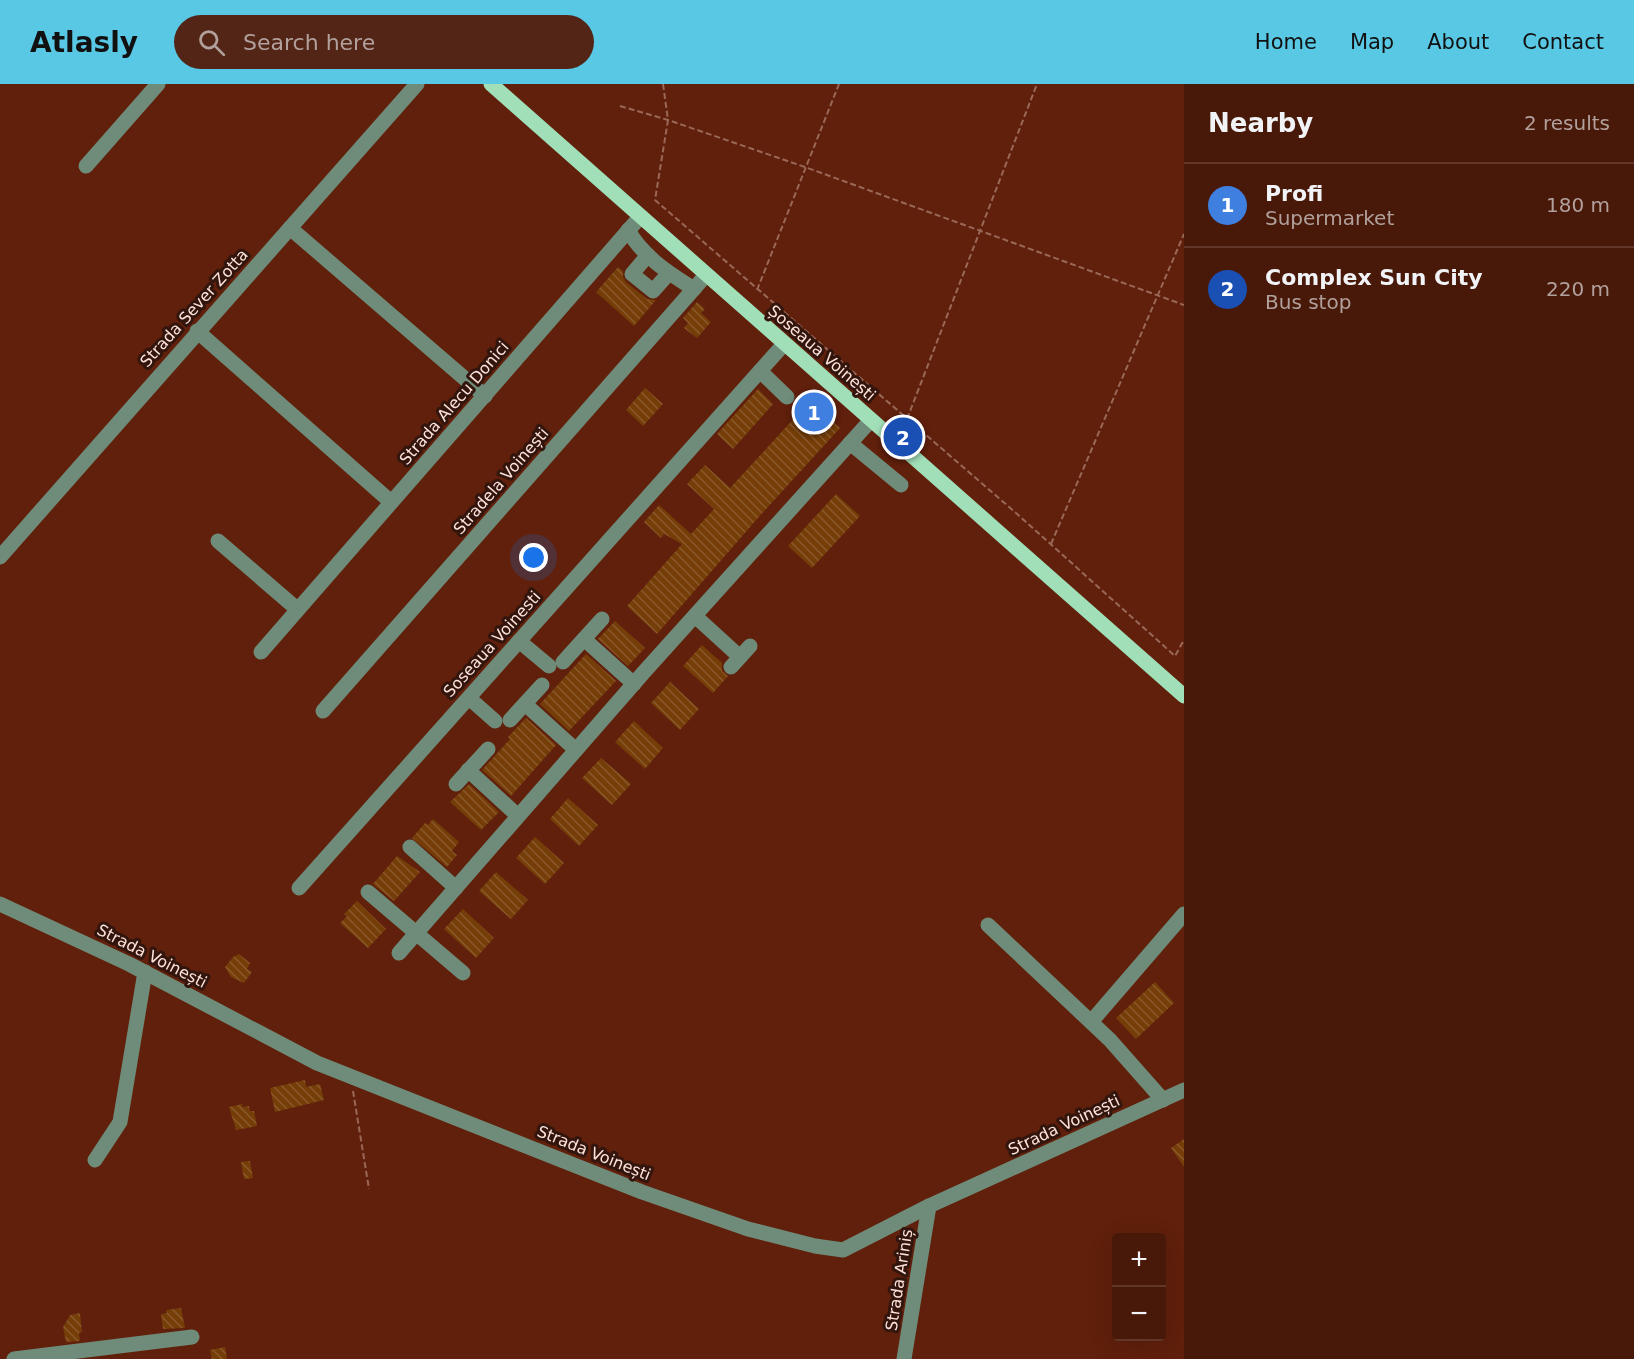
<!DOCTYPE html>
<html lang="en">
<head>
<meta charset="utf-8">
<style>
  :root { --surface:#481808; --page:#522516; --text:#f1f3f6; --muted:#b1a09c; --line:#603729; --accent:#59c8e4 }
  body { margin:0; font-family:"DejaVu Sans",sans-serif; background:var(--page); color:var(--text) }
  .controls { position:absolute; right:18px; bottom:18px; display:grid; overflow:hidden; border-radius:6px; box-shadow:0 6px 24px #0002 }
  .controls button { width:54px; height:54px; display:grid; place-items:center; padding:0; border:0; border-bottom:2px solid var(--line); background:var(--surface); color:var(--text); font:30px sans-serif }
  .you { position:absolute; left:534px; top:474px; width:21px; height:21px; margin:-15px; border:4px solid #fff; border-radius:50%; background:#1a73e8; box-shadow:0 0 0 9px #1a73e833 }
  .badge { display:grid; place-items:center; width:39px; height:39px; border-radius:50%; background:var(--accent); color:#fff; font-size:20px; font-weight:700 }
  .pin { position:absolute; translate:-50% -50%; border:3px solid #fff; box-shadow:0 2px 6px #0006 }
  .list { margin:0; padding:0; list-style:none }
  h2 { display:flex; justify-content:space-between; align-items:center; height:78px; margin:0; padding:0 24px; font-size:26px }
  h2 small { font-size:20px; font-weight:400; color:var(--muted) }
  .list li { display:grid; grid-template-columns:39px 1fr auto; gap:18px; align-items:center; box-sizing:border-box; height:84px; padding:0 24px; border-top:2px solid var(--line) }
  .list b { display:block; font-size:22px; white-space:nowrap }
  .list p { margin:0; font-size:20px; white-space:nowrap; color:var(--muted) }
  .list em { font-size:20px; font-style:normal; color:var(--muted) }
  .icon { flex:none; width:33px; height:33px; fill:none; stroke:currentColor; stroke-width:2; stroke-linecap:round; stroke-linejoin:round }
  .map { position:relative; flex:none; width:1184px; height:1275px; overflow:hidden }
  header { display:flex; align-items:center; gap:36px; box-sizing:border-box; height:84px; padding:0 30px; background:var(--accent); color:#111 }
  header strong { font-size:28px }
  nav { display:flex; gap:33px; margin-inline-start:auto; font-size:21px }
  .search { width:420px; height:54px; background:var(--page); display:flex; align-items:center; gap:15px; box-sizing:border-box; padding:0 21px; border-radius:33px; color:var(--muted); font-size:22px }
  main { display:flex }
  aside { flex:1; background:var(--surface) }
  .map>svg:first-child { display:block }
  .building { fill:url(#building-back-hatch) }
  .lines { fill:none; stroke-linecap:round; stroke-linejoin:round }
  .path { stroke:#9a6858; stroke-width:2; stroke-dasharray:6 3; stroke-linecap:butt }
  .minor { stroke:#6e8c79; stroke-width:15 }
  .major { stroke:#a1dfb9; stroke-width:15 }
  .labels { text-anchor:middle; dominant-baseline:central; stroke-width:6; stroke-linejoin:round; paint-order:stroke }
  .street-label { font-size:16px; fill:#fce3db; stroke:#32150d }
</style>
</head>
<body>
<header>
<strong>Atlasly</strong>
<div class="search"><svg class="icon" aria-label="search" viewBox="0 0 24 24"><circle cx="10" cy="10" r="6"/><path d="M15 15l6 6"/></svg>Search here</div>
<nav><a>Home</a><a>Map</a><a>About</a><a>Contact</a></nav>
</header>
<main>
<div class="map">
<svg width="1184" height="1275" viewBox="0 0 1184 1275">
  <defs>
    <pattern id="building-back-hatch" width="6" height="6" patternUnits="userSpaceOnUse" patternTransform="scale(1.5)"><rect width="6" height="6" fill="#753d07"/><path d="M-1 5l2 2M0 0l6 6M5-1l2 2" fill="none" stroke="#8a592b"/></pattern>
  </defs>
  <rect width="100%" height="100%" fill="#60200b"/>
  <!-- building -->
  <g class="building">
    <path d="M 618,183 L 623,187 L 623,193 L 626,198 L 647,215 L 656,216 L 634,242 L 596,208 Z"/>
    <path d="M 697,218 L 705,225 L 701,229 L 711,238 L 697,254 L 684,244 L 688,239 L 683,234 Z"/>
    <path d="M 645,304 L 663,320 L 643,342 L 626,326 Z"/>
    <path d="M 758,305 L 773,320 L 733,365 L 717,350 Z"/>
    <path d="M 810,317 L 840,344 L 757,435 L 657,550 L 627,522 L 682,460 L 664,450 L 661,454 L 644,438 L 659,421 L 691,450 L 714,425 L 687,400 L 705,381 L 730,404 Z"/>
    <path d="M 836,410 L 860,432 L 812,484 L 788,462 Z"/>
    <path d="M 615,537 L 645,564 L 628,582 L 598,555 Z"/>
    <path d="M 702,561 L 722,579 L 722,587 L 728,592 L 713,609 L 683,582 Z"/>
    <path d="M 586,570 L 616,597 L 569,647 L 540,620 Z"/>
    <path d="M 670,598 L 699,625 L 680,646 L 651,619 Z"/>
    <path d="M 526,634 L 556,661 L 511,712 L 482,686 L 510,655 L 508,653 Z"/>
    <path d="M 634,637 L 663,664 L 645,685 L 615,658 Z"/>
    <path d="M 601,674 L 631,700 L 612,721 L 582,694 Z"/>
    <path d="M 469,700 L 499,728 L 481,746 L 450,718 Z"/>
    <path d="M 568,714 L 598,741 L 579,762 L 550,735 Z"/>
    <path d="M 433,735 L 459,758 L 452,767 L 457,771 L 447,783 L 412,754 L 425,739 L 428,741 Z"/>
    <path d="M 535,753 L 564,779 L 545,800 L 516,774 Z"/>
    <path d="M 397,772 L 420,788 L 394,817 L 373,800 Z"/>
    <path d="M 496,788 L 528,816 L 511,835 L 479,807 Z"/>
    <path d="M 357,817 L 386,845 L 368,864 L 340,839 L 347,832 L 344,830 Z"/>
    <path d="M 463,825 L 494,854 L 476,874 L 444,845 Z"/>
    <path d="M 239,870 L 250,879 L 247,885 L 252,888 L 244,899 L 231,893 L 225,883 L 233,873 Z"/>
    <path d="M 1155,898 L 1174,919 L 1136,955 L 1116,934 Z"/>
    <path d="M 305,996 L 306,1003 L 320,1000 L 324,1016 L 275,1028 L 270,1004 Z"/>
    <path d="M 242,1020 L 242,1023 L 249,1022 L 250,1027 L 254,1027 L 257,1042 L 236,1046 L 229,1023 Z"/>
    <path d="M 1184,1055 L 1184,1083 L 1171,1064 Z"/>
    <path d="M 250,1077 L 253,1094 L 244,1095 L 241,1078 Z"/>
    <path d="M 181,1224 L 185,1244 L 163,1245 L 161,1230 L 167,1229 L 166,1226 Z"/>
    <path d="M 80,1229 L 82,1248 L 79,1249 L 80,1257 L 66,1258 L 63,1243 L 70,1231 Z"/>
    <path d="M 225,1263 L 227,1275 L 212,1275 L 210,1266 Z"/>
  </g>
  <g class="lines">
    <!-- path -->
    <g class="path">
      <path d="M 663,0 L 668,36 L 655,116 L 1016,429 L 1175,572 L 1184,556"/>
      <path d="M 620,22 L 668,36 L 805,83 L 1184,221"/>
      <path d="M 757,206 L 839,0"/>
      <path d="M 907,335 L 1037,0"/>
      <path d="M 1051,460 L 1184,150"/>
      <path d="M 353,1007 L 369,1105"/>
    </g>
    <!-- minor -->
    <g class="minor">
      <path d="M 86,82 L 158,0"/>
      <path d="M 290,144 L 485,312"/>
      <path d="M 628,146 C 643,173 669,189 694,205"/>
      <path d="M 648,171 L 632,190 L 653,207 L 669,189"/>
      <path d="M 197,247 L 391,418"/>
      <path d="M 760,287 L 787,313"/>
      <path d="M 850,359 L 901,401"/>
      <path d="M 218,457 L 297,525"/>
      <path d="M 0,473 L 417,0"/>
      <path d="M 695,532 L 740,573"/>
      <path d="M 584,555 L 634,600"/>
      <path d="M 519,557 L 549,582"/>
      <path d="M 261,568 L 640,133"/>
      <path d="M 563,578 L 602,535"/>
      <path d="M 731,583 L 750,562"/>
      <path d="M 469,614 L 495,637"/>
      <path d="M 525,620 L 576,666"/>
      <path d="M 323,627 L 706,191"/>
      <path d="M 510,636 L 542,601"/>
      <path d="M 468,686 L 518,732"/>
      <path d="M 456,700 L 488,665"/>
      <path d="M 410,763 L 456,804"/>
      <path d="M 299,804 L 784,260"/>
      <path d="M 368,808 L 463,889"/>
      <path d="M 0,820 L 129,880 L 317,979 L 642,1108 L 748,1145 L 815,1162 L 843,1166 L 929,1122 L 1184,1006"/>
      <path d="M 988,841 L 1110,956 L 1163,1016"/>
      <path d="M 399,869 L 644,588 L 871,336"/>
      <path d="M 1091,938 L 1184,830"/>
      <path d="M 95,1076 L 120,1038 L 145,888"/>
      <path d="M 14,1275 L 192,1253"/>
      <path d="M 904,1275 L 929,1122"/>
    </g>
    <!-- major -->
    <path class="major" d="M 491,0 L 1184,612"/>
  </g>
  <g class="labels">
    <!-- street labels -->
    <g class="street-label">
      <text transform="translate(194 224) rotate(-48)">Strada Sever Zotta</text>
      <text transform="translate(822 269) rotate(41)">Șoseaua Voinești</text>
      <text transform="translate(454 319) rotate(-49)">Strada Alecu Donici</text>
      <text transform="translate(501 397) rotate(-49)">Stradela Voinești</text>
      <text transform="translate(492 560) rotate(-48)">Soseaua Voinesti</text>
      <text transform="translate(152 872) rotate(27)">Strada Voinești</text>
      <text transform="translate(1064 1041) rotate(-25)">Strada Voinești</text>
      <text transform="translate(594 1069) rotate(22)">Strada Voinești</text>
      <text transform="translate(899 1196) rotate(-81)">Strada Ariniș</text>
    </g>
  </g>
</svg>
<div class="controls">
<button>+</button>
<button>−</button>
</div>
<div class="you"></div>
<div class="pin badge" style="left:814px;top:328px;background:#3f7fe0">1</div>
<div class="pin badge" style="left:903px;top:353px;background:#1a4fb4">2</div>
</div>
<aside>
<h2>Nearby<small>2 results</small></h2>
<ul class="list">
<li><span class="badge" style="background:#3f7fe0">1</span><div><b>Profi</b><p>Supermarket</p></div><em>180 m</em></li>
<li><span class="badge" style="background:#1a4fb4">2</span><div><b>Complex Sun City</b><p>Bus stop</p></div><em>220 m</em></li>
</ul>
</aside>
</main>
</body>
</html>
